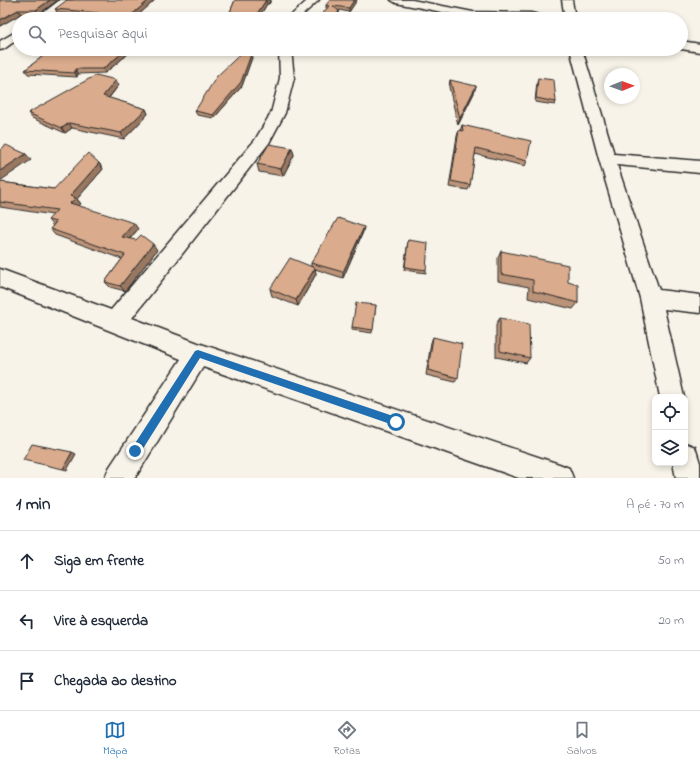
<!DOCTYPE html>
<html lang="pt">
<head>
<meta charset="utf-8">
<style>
  :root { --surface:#fff; --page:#f6f6f7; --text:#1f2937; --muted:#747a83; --line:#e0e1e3; --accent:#1f6fb2 }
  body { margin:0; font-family:"Indie Flower",sans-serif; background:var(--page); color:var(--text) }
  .controls { position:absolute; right:12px; bottom:12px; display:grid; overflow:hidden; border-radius:8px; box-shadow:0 2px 6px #0003 }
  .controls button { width:36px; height:36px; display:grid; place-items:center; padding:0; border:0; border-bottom:1px solid var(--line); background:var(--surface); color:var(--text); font:20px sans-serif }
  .compass { position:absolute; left:604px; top:68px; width:36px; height:36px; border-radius:50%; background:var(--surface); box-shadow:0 2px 6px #0003; rotate:89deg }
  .stop { position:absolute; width:12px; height:12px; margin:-9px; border:3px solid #1f6fb2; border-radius:50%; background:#fff }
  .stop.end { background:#1f6fb2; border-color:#fff; box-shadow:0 1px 4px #0008 }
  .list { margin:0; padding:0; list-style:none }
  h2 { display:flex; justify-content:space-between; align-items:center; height:52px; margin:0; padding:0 16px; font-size:17px }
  h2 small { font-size:13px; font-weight:400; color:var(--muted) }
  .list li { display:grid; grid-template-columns:26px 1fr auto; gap:12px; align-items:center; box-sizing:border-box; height:60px; padding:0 16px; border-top:1px solid var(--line) }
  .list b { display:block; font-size:15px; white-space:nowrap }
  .list em { font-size:13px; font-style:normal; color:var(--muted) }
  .icon { flex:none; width:22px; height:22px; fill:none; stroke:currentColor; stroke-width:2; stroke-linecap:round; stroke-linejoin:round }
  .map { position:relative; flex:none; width:700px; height:478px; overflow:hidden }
  .search { position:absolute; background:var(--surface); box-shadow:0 2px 6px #0003; left:12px; right:12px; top:12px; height:44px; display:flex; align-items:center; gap:10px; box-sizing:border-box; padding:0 14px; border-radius:22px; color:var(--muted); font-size:15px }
  .sheet { height:232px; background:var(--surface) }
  nav { display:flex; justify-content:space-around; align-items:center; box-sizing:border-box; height:56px; border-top:1px solid var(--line); background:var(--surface); font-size:11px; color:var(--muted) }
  nav a { display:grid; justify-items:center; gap:2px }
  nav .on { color:var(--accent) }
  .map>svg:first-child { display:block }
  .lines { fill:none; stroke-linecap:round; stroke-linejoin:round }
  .minor-casing { stroke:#2b2b2b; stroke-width:3 }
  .minor { fill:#f7f3e8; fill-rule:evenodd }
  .wall { fill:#bb9378; stroke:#2b2b2b }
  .shaded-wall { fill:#997862; stroke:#2b2b2b }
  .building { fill:#daab8c; stroke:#2b2b2b }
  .route { fill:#1f6fb2 }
</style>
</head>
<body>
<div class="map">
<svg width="700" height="478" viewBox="0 0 700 478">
  <rect width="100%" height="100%" fill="#f7f3e8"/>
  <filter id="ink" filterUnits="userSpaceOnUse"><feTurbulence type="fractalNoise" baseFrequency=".025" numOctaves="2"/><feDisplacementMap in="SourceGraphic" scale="8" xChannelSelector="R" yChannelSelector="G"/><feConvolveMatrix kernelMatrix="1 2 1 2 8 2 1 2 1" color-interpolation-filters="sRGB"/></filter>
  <g filter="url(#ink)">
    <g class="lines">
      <defs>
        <g id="minor">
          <path d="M 60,0 L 72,0 L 47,19 L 35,19 Z"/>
          <path d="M 308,0 L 319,0 L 298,19 L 287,19 Z"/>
          <path d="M 391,0 L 412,0 L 473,12 L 531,13 L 547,17 L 548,19 L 473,18 L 396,3 Z"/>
          <path d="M 562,0 L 572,0 L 575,19 L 565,19 Z"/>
          <path d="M 19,30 L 19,38 L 4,49 L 0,50 L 0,41 Z"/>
          <path d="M 681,41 L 700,44 L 700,52 L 681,49 Z"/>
          <path d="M 279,49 L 291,49 L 294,78 L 285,113 L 269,143 L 132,318 L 198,343 L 559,464 L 569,468 L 573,478 L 519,478 L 203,367 L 135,478 L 105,478 L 109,468 L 181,359 L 0,287 L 0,269 L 111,310 L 255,140 L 271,113 L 280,78 Z"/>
          <path d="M 570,49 L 582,49 L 614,154 L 700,161 L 700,173 L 617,165 L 659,290 L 700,295 L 700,313 L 664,309 L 684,397 L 660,397 L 640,298 L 599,159 Z"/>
          <path d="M 685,443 L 695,447 L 700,463 L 700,478 L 676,478 L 673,463 L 685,463 Z"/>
        </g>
      </defs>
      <!-- minor casing -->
      <use href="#minor" class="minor-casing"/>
      <!-- minor -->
      <use href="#minor" class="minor"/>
    </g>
    <!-- wall -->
    <g class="wall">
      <path d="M 0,0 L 58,0 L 38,15 L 21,14 L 0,26 Z"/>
      <path d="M 155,0 L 134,19 L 95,17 L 58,13 L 55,9 Z"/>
      <path d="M 235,0 L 271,0 L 269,4 L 267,4 L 258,19 L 228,19 L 228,17 Z"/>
      <path d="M 357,0 L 349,12 L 339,10 L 339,14 L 326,8 L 326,5 Z"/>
      <path d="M 52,49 L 134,49 L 105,73 L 78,74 L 77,77 L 28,74 L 25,70 Z"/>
      <path d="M 246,49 L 255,49 L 242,86 L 214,118 L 197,115 L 195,111 Z"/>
      <path d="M 295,49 L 318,49 L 315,54 L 295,52 Z"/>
      <path d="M 538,78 L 556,102 L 555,105 L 535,102 L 537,82 Z"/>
      <path d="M 450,80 L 474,93 L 458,125 L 449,87 Z"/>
      <path d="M 119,85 L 109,98 L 146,109 L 148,114 L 124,139 L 72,128 L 65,133 L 32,118 L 28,113 Z"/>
      <path d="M 462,125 L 527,161 L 525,166 L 475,154 L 470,185 L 468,190 L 449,187 L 457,136 L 459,130 L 460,131 Z"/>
      <path d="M 292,148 L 294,155 L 283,176 L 259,172 L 257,164 Z"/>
      <path d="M 99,163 L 103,169 L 77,199 L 81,204 L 79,206 L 138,229 L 130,239 L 157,250 L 125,291 L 110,287 L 105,282 L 122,259 L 55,235 L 50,229 L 53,226 L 48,220 L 53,215 L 0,207 L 0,182 L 54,189 Z"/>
      <path d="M 363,232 L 343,278 L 315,269 L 316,274 L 298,306 L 272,296 L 270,289 L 311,266 L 311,263 Z"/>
      <path d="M 408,240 L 426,270 L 426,273 L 404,270 Z"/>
      <path d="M 501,251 L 568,282 L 578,303 L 573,309 L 528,298 L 529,287 L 498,281 L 498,258 Z"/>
      <path d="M 376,305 L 372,333 L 352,330 L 352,327 Z"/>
      <path d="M 500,318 L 530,358 L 526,363 L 496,357 L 496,324 Z"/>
      <path d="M 433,337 L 458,378 L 455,382 L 426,375 L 431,342 Z"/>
    </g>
    <!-- shaded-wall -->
    <g class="shaded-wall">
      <path d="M 50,0 L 58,0 L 38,15 L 36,10 Z"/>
      <path d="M 149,0 L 155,0 L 134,19 L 128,18 Z"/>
      <path d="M 266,0 L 267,4 L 258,19 L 255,19 L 255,17 Z"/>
      <path d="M 269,0 L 271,0 L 269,4 Z"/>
      <path d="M 354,0 L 357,0 L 349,12 L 349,8 Z"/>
      <path d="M 18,10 L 21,14 L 0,26 L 0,20 Z"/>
      <path d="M 339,11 L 339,14 L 336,19 L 334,19 Z"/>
      <path d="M 127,49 L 134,49 L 105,73 L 103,69 Z"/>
      <path d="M 253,49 L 255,49 L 242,86 L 214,118 L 213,115 Z"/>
      <path d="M 315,49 L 318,49 L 315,54 L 314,51 Z"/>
      <path d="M 75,69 L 78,74 L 77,77 L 75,73 Z"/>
      <path d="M 116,80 L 119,85 L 106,101 L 103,96 Z"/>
      <path d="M 476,86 L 474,93 L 458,125 L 460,118 Z"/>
      <path d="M 146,109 L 148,114 L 124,139 L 121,133 Z"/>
      <path d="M 69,123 L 72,128 L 65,133 L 62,128 Z"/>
      <path d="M 292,148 L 294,155 L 283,176 L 281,169 Z"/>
      <path d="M 26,154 L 31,160 L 0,181 L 0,171 Z"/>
      <path d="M 99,163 L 103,169 L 77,199 L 81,204 L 75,209 L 70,203 L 70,196 Z"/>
      <path d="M 134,223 L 138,229 L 126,243 L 122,237 Z"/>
      <path d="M 364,227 L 363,232 L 343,278 L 343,272 Z"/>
      <path d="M 153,244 L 157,250 L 125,291 L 120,286 Z"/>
      <path d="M 315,268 L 316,274 L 298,306 L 296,300 Z"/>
      <path d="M 72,452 L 76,454 L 67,470 L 63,469 Z"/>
    </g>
    <!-- building -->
    <g class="building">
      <path d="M 0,0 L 50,0 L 36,10 L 18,10 L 0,20 Z"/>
      <path d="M 67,0 L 149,0 L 128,18 L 133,19 L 92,19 L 99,13 L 55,9 Z"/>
      <path d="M 235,0 L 266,0 L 255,17 L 228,17 Z"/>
      <path d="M 330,0 L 354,0 L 349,8 L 333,6 L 339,11 L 334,19 L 318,19 L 329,6 L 326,5 Z"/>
      <path d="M 52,49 L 127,49 L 103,69 L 75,69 L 75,73 L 25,70 Z"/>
      <path d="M 246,49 L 253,49 L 241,82 L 213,115 L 195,111 L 217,76 Z"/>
      <path d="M 303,49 L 315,49 L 314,51 Z"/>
      <path d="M 96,75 L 116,80 L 103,96 L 146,109 L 121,133 L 69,123 L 62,128 L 28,113 Z"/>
      <path d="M 538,78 L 554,80 L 556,102 L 536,98 Z"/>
      <path d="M 450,80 L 476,86 L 460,118 Z"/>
      <path d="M 462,125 L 531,141 L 527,161 L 476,148 L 470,185 L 451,181 L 459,130 L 463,131 Z"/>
      <path d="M 269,144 L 292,148 L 281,169 L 257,164 Z"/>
      <path d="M 6,145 L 26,154 L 0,171 L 0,150 Z"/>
      <path d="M 88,153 L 99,163 L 70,196 L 76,198 L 70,203 L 134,223 L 122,237 L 136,240 L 141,235 L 153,244 L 120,286 L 105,282 L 125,255 L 50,229 L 56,222 L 48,220 L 57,210 L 0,202 L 0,182 L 54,189 Z"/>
      <path d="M 338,218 L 364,227 L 343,272 L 311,263 Z"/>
      <path d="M 408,240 L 428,243 L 426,270 L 405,267 Z"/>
      <path d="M 501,251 L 568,265 L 568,282 L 578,285 L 578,303 L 533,291 L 533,280 L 501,274 Z"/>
      <path d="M 290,258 L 315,268 L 296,300 L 270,289 Z"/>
      <path d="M 356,303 L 376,305 L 373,330 L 352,327 Z"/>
      <path d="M 500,318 L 529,324 L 530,358 L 500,351 Z"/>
      <path d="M 433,337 L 462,344 L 458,378 L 428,370 Z"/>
      <path d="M 32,444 L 72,452 L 63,469 L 23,460 Z"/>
    </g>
  </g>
  <!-- route -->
  <path class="route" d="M 198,350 L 396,417 L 400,419 L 401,422 L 400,425 L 396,426 L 200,358 L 139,455 L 135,456 L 132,455 L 131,451 L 132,448 L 195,351 Z"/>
</svg>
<div class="controls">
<button><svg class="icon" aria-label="locate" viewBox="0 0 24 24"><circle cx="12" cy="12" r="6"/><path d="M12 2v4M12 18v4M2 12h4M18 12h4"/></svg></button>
<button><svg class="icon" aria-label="layers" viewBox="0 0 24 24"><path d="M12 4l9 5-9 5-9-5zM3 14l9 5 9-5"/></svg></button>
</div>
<svg class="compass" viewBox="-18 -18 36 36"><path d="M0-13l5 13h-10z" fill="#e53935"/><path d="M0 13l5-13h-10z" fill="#747a83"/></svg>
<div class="stop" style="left:396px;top:422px"></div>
<div class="stop end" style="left:135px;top:451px"></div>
<div class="search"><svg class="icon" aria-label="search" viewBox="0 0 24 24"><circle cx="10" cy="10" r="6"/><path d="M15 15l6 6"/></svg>Pesquisar aqui</div>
</div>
<section class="sheet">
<h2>1 min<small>A pé · 70 m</small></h2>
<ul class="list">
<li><svg class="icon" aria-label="ahead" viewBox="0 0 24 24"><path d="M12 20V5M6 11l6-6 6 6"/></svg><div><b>Siga em frente</b></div><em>50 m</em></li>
<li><svg class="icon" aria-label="left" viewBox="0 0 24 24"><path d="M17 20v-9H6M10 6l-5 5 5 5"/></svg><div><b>Vire à esquerda</b></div><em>20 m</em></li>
<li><svg class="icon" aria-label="arrive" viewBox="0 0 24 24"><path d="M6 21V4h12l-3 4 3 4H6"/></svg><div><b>Chegada ao destino</b></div></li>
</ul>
</section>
<nav>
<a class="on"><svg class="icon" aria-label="map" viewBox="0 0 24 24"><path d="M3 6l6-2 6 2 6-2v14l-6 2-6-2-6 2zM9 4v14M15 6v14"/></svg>Mapa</a>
<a><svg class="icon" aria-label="directions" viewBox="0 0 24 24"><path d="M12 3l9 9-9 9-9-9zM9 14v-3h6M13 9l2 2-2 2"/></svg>Rotas</a>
<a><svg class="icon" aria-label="saved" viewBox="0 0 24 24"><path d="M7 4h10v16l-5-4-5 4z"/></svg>Salvos</a>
</nav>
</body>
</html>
